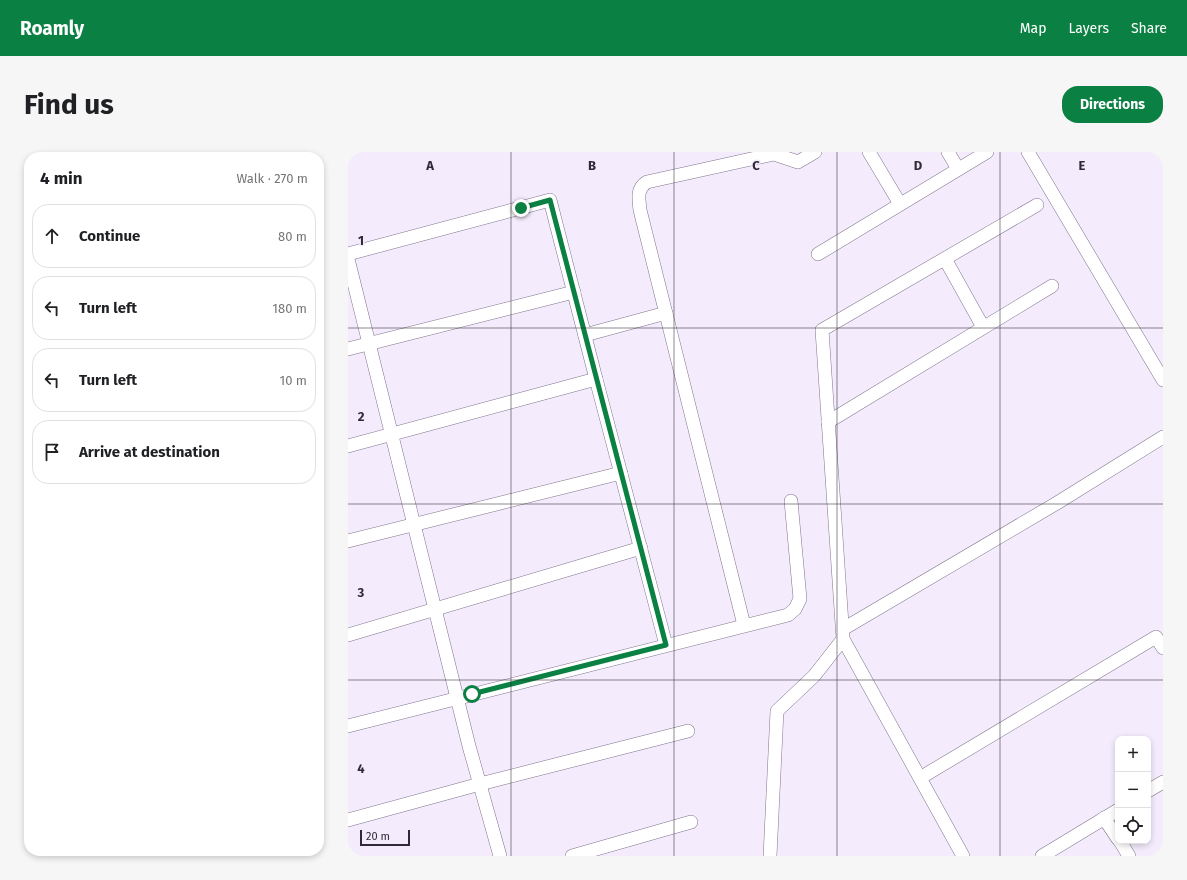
<!DOCTYPE html>
<html lang="en">
<head>
<meta charset="utf-8">
<style>
  :root { --surface:#fff; --page:#f6f6f6; --text:#202124; --muted:#757577; --line:#e0e0e0; --accent:#0b8043 }
  body { margin:0; font-family:"Fira Sans",sans-serif; background:var(--page); color:var(--text) }
  .controls { position:absolute; right:12px; bottom:12px; display:grid; overflow:hidden; border-radius:8px; box-shadow:0 2px 6px #0003 }
  .controls button { width:36px; height:36px; display:grid; place-items:center; padding:0; border:0; border-bottom:1px solid var(--line); background:var(--surface); color:var(--text); font:20px sans-serif }
  .scale { position:absolute; left:12px; bottom:10px; width:50px; box-sizing:border-box; padding-left:4px; border:2px solid #2f2a35; border-top:0; font-size:11px; line-height:14px; white-space:nowrap; color:#2f2a35; -webkit-text-stroke:3px #f4ecfd; paint-order:stroke }
  .stop { position:absolute; width:12px; height:12px; margin:-9px; border:3px solid #0b8043; border-radius:50%; background:#fff }
  .stop.end { background:#0b8043; border-color:#fff; box-shadow:0 1px 4px #0008 }
  .list { margin:0; padding:0; list-style:none }
  h2 { display:flex; justify-content:space-between; align-items:center; height:52px; margin:0; padding:0 16px; font-size:17px }
  h2 small { font-size:13px; font-weight:400; color:var(--muted) }
  .list li { display:grid; grid-template-columns:26px 1fr auto; gap:12px; align-items:center; box-sizing:border-box; height:64px; margin:0 8px 8px; padding:0 8px; border:1px solid var(--line); border-radius:16px }
  .list b { display:block; font-size:15px; white-space:nowrap }
  .list em { font-size:13px; font-style:normal; color:var(--muted) }
  .icon { flex:none; width:22px; height:22px; fill:none; stroke:currentColor; stroke-width:2; stroke-linecap:round; stroke-linejoin:round }
  .map { position:relative; flex:none; width:815px; height:704px; overflow:hidden; border-radius:16px }
  header { display:flex; align-items:center; gap:24px; box-sizing:border-box; height:56px; padding:0 20px; background:var(--accent); color:#fff }
  header strong { font-size:19px }
  nav { display:flex; gap:22px; margin-inline-start:auto; font-size:14px }
  .intro { display:flex; align-items:center; justify-content:space-between; box-sizing:border-box; height:96px; padding:0 24px }
  h1 { margin:0; font-size:28px }
  .button { padding:10px 18px; border-radius:16px; background:var(--accent); color:#fff; font-size:14px; font-weight:700 }
  main { display:flex; gap:24px; padding:0 24px }
  aside { flex:1; background:var(--surface); border-radius:16px; box-shadow:0 2px 6px #0003 }
  .map>svg:first-child { display:block }
  .lines { fill:none; stroke-linecap:round; stroke-linejoin:round }
  .street-casing { stroke:#80748c; stroke-width:14 }
  .street { stroke:#fff; stroke-width:13 }
  .route { stroke:#0b8043; stroke-width:5 }
  .grid { fill:none; stroke:#2f2a35; stroke-width:1; stroke-opacity:0.55 }
  .grid-label { font-size:13px; text-anchor:middle; font-weight:bold; fill:#2f2a35; stroke:#f4ecfd; stroke-width:3; stroke-linejoin:round; paint-order:stroke }
</style>
</head>
<body>
<header>
<strong>Roamly</strong>
<nav><a>Map</a><a>Layers</a><a>Share</a></nav>
</header>
<div class="intro"><h1>Find us</h1><a class="button">Directions</a></div>
<main>
<aside>
<h2>4 min<small>Walk · 270 m</small></h2>
<ul class="list">
<li><svg class="icon" aria-label="ahead" viewBox="0 0 24 24"><path d="M12 20V5M6 11l6-6 6 6"/></svg><div><b>Continue</b></div><em>80 m</em></li>
<li><svg class="icon" aria-label="left" viewBox="0 0 24 24"><path d="M17 20v-9H6M10 6l-5 5 5 5"/></svg><div><b>Turn left</b></div><em>180 m</em></li>
<li><svg class="icon" aria-label="left" viewBox="0 0 24 24"><path d="M17 20v-9H6M10 6l-5 5 5 5"/></svg><div><b>Turn left</b></div><em>10 m</em></li>
<li><svg class="icon" aria-label="arrive" viewBox="0 0 24 24"><path d="M6 21V4h12l-3 4 3 4H6"/></svg><div><b>Arrive at destination</b></div></li>
</ul>
</aside>
<div class="map">
<svg width="815" height="704" viewBox="0 0 815 704">
  <rect width="100%" height="100%" fill="#f4ecfd"/>
  <g class="lines">
    <defs>
      <g id="street">
        <path d="M 521,0 L 552,52"/>
        <path d="M 600,0 L 610,17"/>
        <path d="M 680,0 L 815,228"/>
        <path d="M 0,102 L 202,48 L 248,227"/>
        <path d="M 470,102 L 639,0"/>
        <path d="M 0,107 L 121,594 L 152,704"/>
        <path d="M 597,107 L 635,175"/>
        <path d="M 237,183 L 318,161"/>
        <path d="M 0,197 L 226,140"/>
        <path d="M 480,270 L 704,134"/>
        <path d="M 0,294 L 248,227 L 318,493"/>
        <path d="M 0,389 L 273,321"/>
        <path d="M 396,473 L 292,58 C 291,47 288,37 299,30 L 426,2 L 450,10 L 467,0"/>
        <path d="M 495,477 L 709,351 L 815,285"/>
        <path d="M 0,483 L 293,396"/>
        <path d="M 495,487 L 615,704"/>
        <path d="M 0,574 L 440,463 L 447,457 L 452,447 L 443,349"/>
        <path d="M 572,626 L 808,485 L 815,496"/>
        <path d="M 800,639 L 815,630"/>
        <path d="M 756,666 L 770,687"/>
        <path d="M 0,668 L 132,632 L 340,579"/>
        <path d="M 772,689 L 781,704"/>
        <path d="M 224,704 L 343,670"/>
        <path d="M 422,704 L 429,559 L 466,524 L 495,487 L 474,178 L 689,53"/>
        <path d="M 694,704 L 770,658"/>
      </g>
    </defs>
    <!-- street casing -->
    <use href="#street" class="street-casing"/>
    <!-- street -->
    <use href="#street" class="street"/>
  </g>
  <g class="lines">
    <!-- route -->
    <path class="route" d="M 124,542 L 318,493 L 202,48 L 173,56"/>
  </g>
  <!-- grid -->
  <path class="grid" d="M 163,0 L 163,704M 326,0 L 326,704M 489,0 L 489,704M 652,0 L 652,704M 0,176 L 815,176M 0,352 L 815,352M 0,528 L 815,528"/>
  <g class="grid-label">
    <text x="82" y="18">A</text>
    <text x="244" y="18">B</text>
    <text x="408" y="18">C</text>
    <text x="570" y="18">D</text>
    <text x="734" y="18">E</text>
    <text x="13" y="93">1</text>
    <text x="13" y="269">2</text>
    <text x="13" y="445">3</text>
    <text x="13" y="621">4</text>
  </g>
</svg>
<div class="controls">
<button>+</button>
<button>−</button>
<button><svg class="icon" aria-label="locate" viewBox="0 0 24 24"><circle cx="12" cy="12" r="6"/><path d="M12 2v4M12 18v4M2 12h4M18 12h4"/></svg></button>
</div>
<div class="scale">20 m</div>
<div class="stop" style="left:124px;top:542px"></div>
<div class="stop end" style="left:173px;top:56px"></div>
</div>
</main>
</body>
</html>
